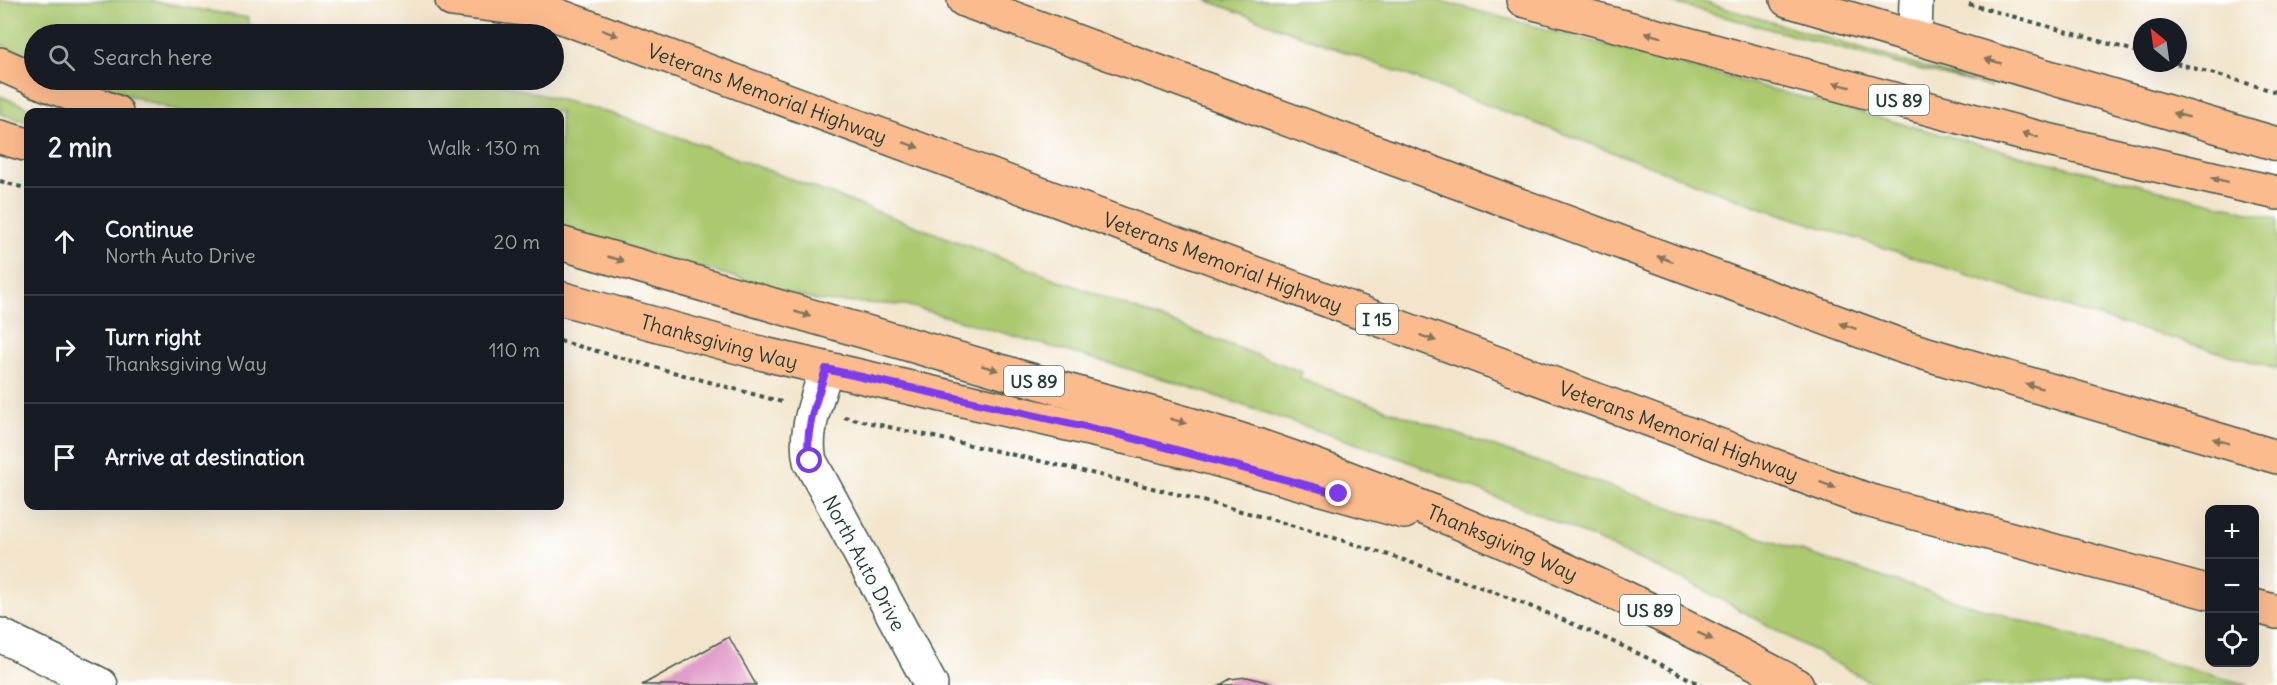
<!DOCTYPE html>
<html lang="en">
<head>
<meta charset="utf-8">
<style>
  :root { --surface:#171b24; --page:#242831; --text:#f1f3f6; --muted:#9ea1a6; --line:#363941 }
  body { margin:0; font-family:Delius,sans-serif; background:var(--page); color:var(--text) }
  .controls { position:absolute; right:18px; bottom:18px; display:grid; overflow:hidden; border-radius:12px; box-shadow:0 6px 24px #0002 }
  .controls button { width:54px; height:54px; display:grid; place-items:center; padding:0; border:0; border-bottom:2px solid var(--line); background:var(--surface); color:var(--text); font:30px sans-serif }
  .compass { position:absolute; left:2133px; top:18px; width:54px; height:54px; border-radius:50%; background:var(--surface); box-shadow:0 6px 24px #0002; rotate:331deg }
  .stop { position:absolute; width:18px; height:18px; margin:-14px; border:4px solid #7c3aed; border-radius:50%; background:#fff }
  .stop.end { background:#7c3aed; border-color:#fff; box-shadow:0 2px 6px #0008 }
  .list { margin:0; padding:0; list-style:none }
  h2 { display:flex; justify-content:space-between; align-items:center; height:78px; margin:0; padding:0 24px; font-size:26px }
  h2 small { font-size:20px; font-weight:400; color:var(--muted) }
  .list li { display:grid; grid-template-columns:39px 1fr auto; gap:18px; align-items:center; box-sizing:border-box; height:108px; padding:0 24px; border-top:2px solid var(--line) }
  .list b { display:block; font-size:22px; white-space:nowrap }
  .list p { margin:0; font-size:20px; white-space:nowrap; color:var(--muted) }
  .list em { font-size:20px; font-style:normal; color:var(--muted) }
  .icon { flex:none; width:33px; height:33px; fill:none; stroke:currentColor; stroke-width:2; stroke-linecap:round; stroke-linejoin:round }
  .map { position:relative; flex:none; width:2277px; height:685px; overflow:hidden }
  .search { position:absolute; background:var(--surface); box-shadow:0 6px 24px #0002; left:24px; top:24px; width:540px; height:66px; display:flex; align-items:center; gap:15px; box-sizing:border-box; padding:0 21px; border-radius:33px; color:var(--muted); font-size:22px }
  .panel { position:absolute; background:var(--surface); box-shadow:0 6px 24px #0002; left:24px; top:108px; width:540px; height:402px; border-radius:12px }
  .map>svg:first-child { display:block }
  .green { fill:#acc970; stroke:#668352; stroke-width:1.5 }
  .building { fill:#e19eca }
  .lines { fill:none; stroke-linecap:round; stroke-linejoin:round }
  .minor-casing { stroke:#3f564b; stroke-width:36 }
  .major-casing { stroke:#3f564b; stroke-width:36 }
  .highway-casing { stroke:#3f564b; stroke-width:36 }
  .path { stroke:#3f564b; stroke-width:4; stroke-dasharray:4.5 4.5; stroke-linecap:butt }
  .minor { stroke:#fff; stroke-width:33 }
  .major { stroke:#fbbb8d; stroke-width:33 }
  .highway { stroke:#fbbb8d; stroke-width:33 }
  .oneway { fill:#82765c }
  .route { stroke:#7c3aed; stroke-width:8 }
  .labels { text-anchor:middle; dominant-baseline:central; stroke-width:4.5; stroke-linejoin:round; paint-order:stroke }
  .shield { fill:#fff; stroke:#627771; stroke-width:1.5 }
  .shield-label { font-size:18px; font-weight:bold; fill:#1f3d34 }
  .street-label { font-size:20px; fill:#1f3d34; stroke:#fff }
</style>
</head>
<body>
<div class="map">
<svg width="2277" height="685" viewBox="0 0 2277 685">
  <rect width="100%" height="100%" fill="#fff"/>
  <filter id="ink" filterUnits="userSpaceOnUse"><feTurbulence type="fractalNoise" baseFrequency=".0167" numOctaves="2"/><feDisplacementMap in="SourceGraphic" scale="12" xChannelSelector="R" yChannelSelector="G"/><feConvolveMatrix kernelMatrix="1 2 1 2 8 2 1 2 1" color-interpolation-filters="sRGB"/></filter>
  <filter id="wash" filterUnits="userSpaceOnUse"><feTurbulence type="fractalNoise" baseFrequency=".008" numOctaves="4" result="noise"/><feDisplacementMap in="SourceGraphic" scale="24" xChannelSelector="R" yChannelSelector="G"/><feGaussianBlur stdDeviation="1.35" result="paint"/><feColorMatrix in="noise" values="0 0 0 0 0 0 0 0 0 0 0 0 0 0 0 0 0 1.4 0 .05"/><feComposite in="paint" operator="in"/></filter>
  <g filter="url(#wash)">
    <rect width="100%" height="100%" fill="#f2e5cc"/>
    <!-- green -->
    <g class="green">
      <path d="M 0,0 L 147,0 L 248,18 L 248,25 L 300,34 L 34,34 L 34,59 L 0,44 Z"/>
      <path d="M 1206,0 L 1437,0 L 2027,157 L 2277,219 L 2277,369 L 2082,312 L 1762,208 Z"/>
      <path d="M 1663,0 L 1697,0 L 1991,87 L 1897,64 Z"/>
      <path d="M 83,80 L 486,80 L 613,114 L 701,145 L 1302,372 L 1300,379 C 1614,489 1928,600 2249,685 L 1875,685 L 1699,587 L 1562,524 L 1402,459 L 1174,382 L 906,305 L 819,301 L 560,228 L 560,112 L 179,112 Z"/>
      <path d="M 0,96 L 40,112 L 28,112 L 28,122 L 0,114 Z"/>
    </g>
    <g id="blocks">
      <!-- building -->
      <g class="building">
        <path d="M 729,637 L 756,685 L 642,685 Z"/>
        <path d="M 1247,677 L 1259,680 L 1276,685 L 1220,685 L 1230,679 Z"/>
      </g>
    </g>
  </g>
  <g filter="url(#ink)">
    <use href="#blocks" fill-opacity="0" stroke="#3f564b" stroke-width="1.5"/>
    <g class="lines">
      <defs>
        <g id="minor">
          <path d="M 1915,38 L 1916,0"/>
          <path id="s1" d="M 826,369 C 818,398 803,431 810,461 L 931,685"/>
          <path d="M 0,635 L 101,685"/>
        </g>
        <g id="major">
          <path d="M 1787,0 L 2277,144"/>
          <path d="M 0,137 L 28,145"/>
          <path id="s2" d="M 560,298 L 764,354 L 1197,454 L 1404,512"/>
        </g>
        <g id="highway">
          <path d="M 452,0 L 539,11"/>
          <path id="s3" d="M 516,0 L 1867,500 L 2210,593"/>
          <path d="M 964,0 L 1907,348 L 2277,457"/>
          <path d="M 1523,0 L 2039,138 L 2277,193"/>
          <path d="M 0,64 L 34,79"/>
          <path d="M 36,80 L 116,112"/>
          <path id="s4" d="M 560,243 C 714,288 869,333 1024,378 C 1113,404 1203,425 1291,457 C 1465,519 1634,598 1797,685"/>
          <path d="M 2254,606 L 2277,612"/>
        </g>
      </defs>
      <!-- minor casing -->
      <use href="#minor" class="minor-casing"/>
      <!-- major casing -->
      <use href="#major" class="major-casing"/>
      <!-- highway casing -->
      <use href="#highway" class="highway-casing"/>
      <!-- path -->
      <g class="path">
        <path d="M 1969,4 L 2142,53"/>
        <path d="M 2176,63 L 2277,92"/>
        <path d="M 0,181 L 28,189"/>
        <path d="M 560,341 L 782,402"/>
        <path d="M 844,417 C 1136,482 1434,544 1701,685"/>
      </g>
      <!-- minor -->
      <use href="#minor" class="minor"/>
      <!-- major -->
      <use href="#major" class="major"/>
      <!-- highway -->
      <use href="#highway" class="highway"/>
    </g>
    <!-- one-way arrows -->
    <defs><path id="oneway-solid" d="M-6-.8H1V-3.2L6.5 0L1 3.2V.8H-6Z" transform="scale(1.5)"/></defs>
    <g class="oneway">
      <use href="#oneway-solid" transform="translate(610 33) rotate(20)"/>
      <use href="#oneway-solid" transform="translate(1653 35) rotate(-165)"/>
      <use href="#oneway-solid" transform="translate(1993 61) rotate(-164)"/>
      <use href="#oneway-solid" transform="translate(1842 85) rotate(-165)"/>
      <use href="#oneway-solid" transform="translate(2181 115) rotate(-164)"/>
      <use href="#oneway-solid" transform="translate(2030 135) rotate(-165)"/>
      <use href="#oneway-solid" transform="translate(911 145) rotate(20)"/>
      <use href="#oneway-solid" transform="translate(2220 180) rotate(-167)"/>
      <use href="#oneway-solid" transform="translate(616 259) rotate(16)"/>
      <use href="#oneway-solid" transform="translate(1665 259) rotate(-160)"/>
      <use href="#oneway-solid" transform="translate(803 314) rotate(16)"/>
      <use href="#oneway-solid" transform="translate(1848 326) rotate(-160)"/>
      <use href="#oneway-solid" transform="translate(1428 338) rotate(20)"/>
      <use href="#oneway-solid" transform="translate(990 368) rotate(16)"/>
      <use href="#oneway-solid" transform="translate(2034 386) rotate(-164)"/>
      <use href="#oneway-solid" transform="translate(1178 421) rotate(16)"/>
      <use href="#oneway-solid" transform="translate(2221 441) rotate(-164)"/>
      <use href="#oneway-solid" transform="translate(1828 485) rotate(20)"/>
      <use href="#oneway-solid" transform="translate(1705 636) rotate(26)"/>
    </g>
  </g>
  <g class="lines" filter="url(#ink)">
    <!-- route -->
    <path class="route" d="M 810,461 C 803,431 818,397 826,369 L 1121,435 L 1339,494"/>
  </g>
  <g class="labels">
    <!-- shield labels -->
    <g class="shield">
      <rect x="1869" y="85" width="60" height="30" rx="4.5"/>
      <rect x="1356" y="304" width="42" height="30" rx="4.5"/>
      <rect x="1004" y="366" width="60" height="30" rx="4.5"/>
      <rect x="1620" y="595" width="60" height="30" rx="4.5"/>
    </g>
    <g class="shield-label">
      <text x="1899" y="100">US 89</text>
      <text x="1377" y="319">I 15</text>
      <text x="1034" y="381">US 89</text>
      <text x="1650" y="610">US 89</text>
    </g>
    <!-- street labels -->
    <g class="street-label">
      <text stroke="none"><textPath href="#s3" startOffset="268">Veterans Memorial Highway</textPath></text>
      <text stroke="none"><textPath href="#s3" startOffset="754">Veterans Memorial Highway</textPath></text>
      <text stroke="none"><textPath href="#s2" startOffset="165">Thanksgiving Way</textPath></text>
      <text stroke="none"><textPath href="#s3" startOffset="1240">Veterans Memorial Highway</textPath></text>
      <text stroke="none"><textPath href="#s4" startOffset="990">Thanksgiving Way</textPath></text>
      <text stroke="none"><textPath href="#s1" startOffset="210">North Auto Drive</textPath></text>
    </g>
  </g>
</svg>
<div class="controls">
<button>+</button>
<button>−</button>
<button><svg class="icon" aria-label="locate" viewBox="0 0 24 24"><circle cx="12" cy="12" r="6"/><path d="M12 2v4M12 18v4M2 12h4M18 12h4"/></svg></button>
</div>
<svg class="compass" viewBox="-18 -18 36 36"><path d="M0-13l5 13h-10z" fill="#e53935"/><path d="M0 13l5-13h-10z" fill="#9ea1a6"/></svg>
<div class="stop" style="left:810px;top:461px"></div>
<div class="stop end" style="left:1339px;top:494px"></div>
<div class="search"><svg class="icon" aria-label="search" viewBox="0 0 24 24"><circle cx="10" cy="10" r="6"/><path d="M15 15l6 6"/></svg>Search here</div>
<section class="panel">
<h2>2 min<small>Walk · 130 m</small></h2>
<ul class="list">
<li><svg class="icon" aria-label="ahead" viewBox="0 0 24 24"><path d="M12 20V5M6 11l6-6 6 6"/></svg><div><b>Continue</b><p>North Auto Drive</p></div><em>20 m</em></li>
<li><svg class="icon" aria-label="right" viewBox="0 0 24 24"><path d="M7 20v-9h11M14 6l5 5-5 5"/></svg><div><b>Turn right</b><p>Thanksgiving Way</p></div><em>110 m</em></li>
<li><svg class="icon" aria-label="arrive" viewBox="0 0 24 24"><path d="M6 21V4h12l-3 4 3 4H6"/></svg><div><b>Arrive at destination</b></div></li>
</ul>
</section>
</div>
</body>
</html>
